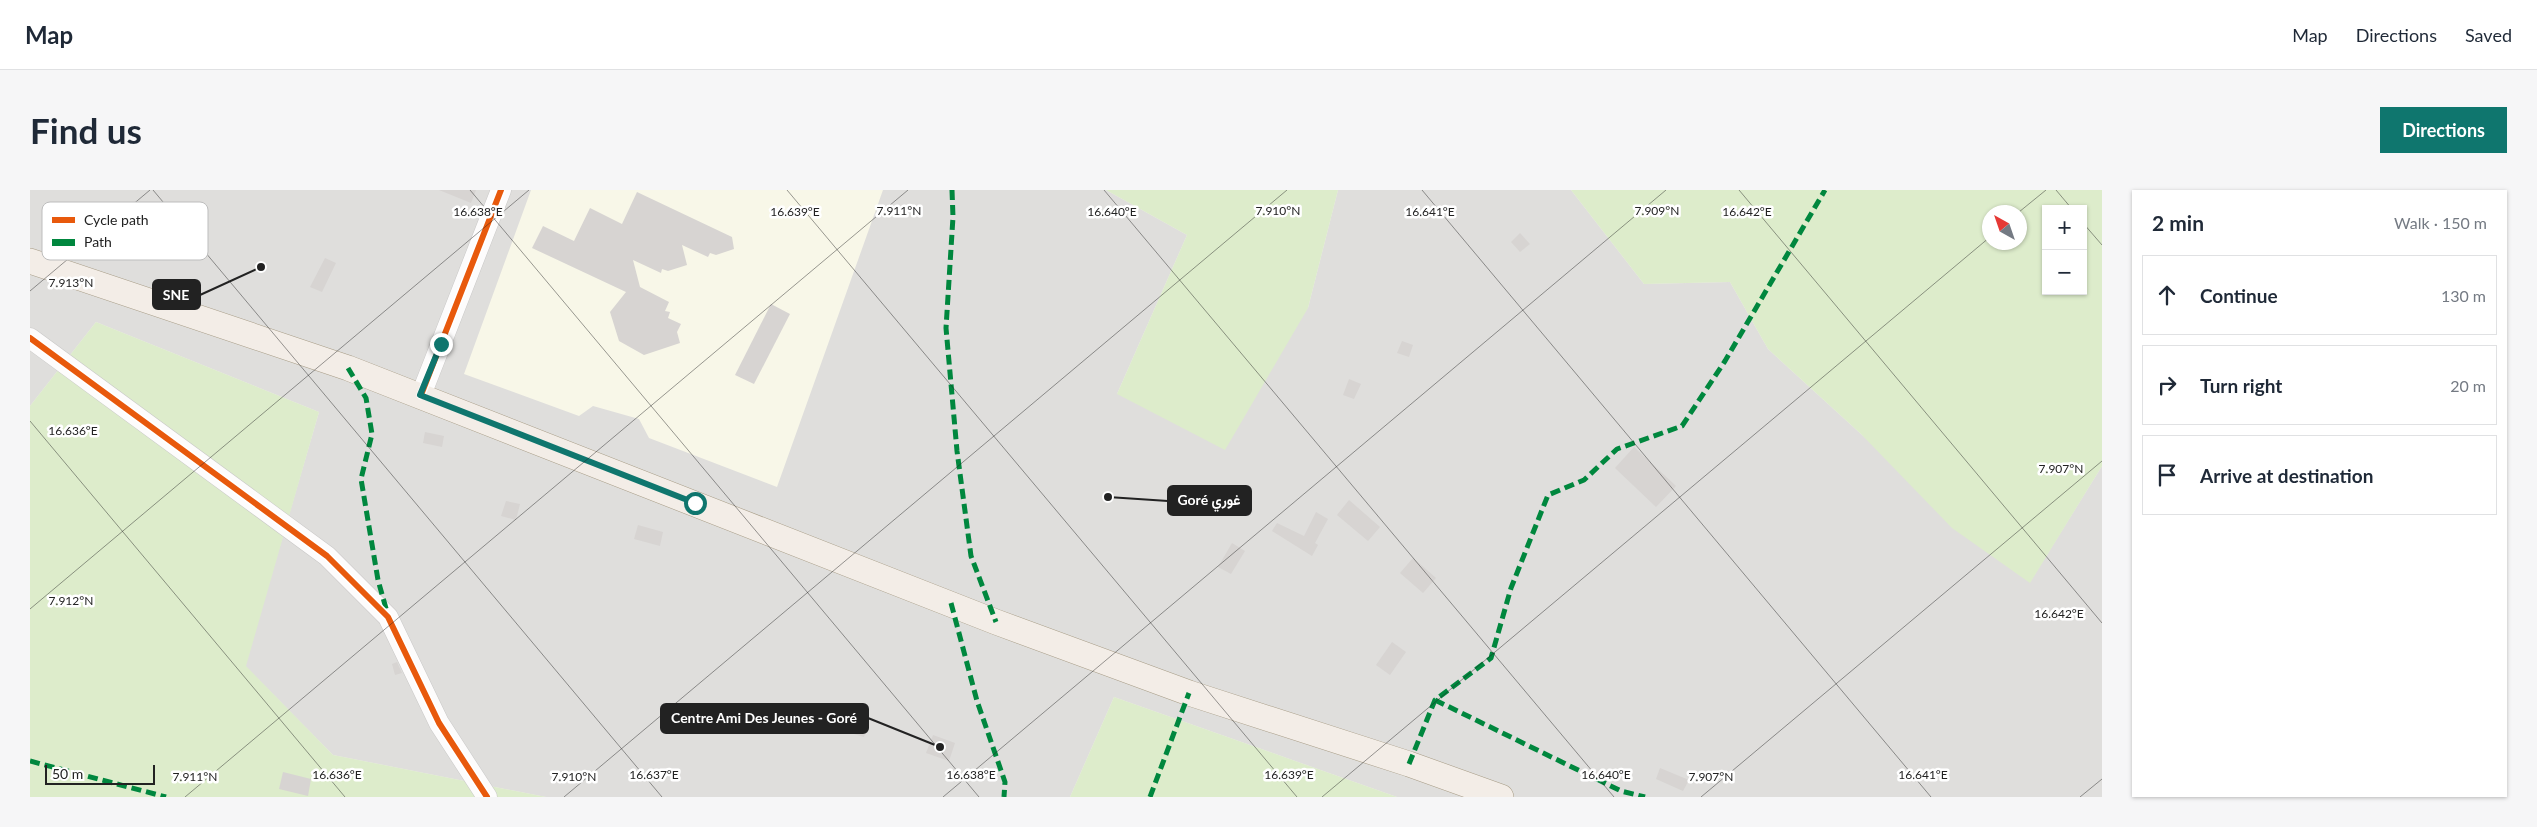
<!DOCTYPE html>
<html lang="en">
<head>
<meta charset="utf-8">
<style>
  :root { --surface:#fff; --page:#f6f6f7; --text:#1f2937; --muted:#747a83; --line:#e0e1e3; --accent:#0f766e }
  body { margin:0; font-family:Lato,Vazirmatn,sans-serif; background:var(--page); color:var(--text) }
  .controls { position:absolute; right:15px; top:15px; display:grid; overflow:hidden; border-radius:0px; box-shadow:0 1px 4px #0004 }
  .controls button { width:45px; height:45px; display:grid; place-items:center; padding:0; border:0; border-bottom:1px solid var(--line); background:var(--surface); color:var(--text); font:25px sans-serif }
  .compass { position:absolute; left:1952px; top:15px; width:45px; height:45px; border-radius:50%; background:var(--surface); box-shadow:0 1px 4px #0004; rotate:320deg }
  .scale { position:absolute; left:15px; bottom:12px; width:110px; box-sizing:border-box; padding-left:5px; border:2px solid #222; border-top:0; font-size:14px; line-height:18px; white-space:nowrap; color:#222; -webkit-text-stroke:4px #fff; paint-order:stroke }
  .stop { position:absolute; width:15px; height:15px; margin:-11px; border:4px solid #0f766e; border-radius:50%; background:#fff }
  .stop.end { background:#0f766e; border-color:#fff; box-shadow:0 1px 5px #0008 }
  .list { margin:0; padding:0; list-style:none }
  h2 { display:flex; justify-content:space-between; align-items:center; height:65px; margin:0; padding:0 20px; font-size:21px }
  h2 small { font-size:16px; font-weight:400; color:var(--muted) }
  .list li { display:grid; grid-template-columns:32px 1fr auto; gap:15px; align-items:center; box-sizing:border-box; height:80px; margin:0 10px 10px; padding:0 10px; border:1px solid var(--line); border-radius:0px }
  .list b { display:block; font-size:19px; white-space:nowrap }
  .list em { font-size:16px; font-style:normal; color:var(--muted) }
  .icon { flex:none; width:28px; height:28px; fill:none; stroke:currentColor; stroke-width:2; stroke-linecap:round; stroke-linejoin:round }
  .map { position:relative; flex:none; width:2072px; height:607px; overflow:hidden; border-radius:0px }
  header { display:flex; align-items:center; gap:30px; box-sizing:border-box; height:70px; padding:0 25px; background:var(--surface); border-bottom:1px solid var(--line) }
  header strong { font-size:24px }
  nav { display:flex; gap:28px; margin-inline-start:auto; font-size:18px }
  .intro { display:flex; align-items:center; justify-content:space-between; box-sizing:border-box; height:120px; padding:0 30px }
  h1 { margin:0; font-size:35px }
  .button { padding:12px 22px; border-radius:0px; background:var(--accent); color:#fff; font-size:18px; font-weight:700 }
  main { display:flex; gap:30px; padding:0 30px }
  aside { flex:1; background:var(--surface); border-radius:0px; box-shadow:0 1px 4px #0004 }
  .map>svg:first-child { display:block }
  .residential { fill:#dfdedc }
  .education { fill:#f8f7e8 }
  .grass { fill:#ddeccb; fill-rule:evenodd }
  .building { fill:#d7d4d2 }
  .lines { fill:none; stroke-linecap:round; stroke-linejoin:round }
  .minor-casing { stroke:#c9c8c7; stroke-width:21 }
  .major-casing { stroke:#a79c86; stroke-width:26 }
  .minor { stroke:#fdfcfc; stroke-width:20 }
  .major { stroke:#f3ede7; stroke-width:25 }
  .quiet { stroke:#00873e; stroke-width:5; stroke-dasharray:10 5; stroke-linecap:butt }
  .cycleway-casing { stroke:#fff; stroke-width:9 }
  .cycleway { stroke:#e8590c; stroke-width:6 }
  .route { stroke:#0f766e; stroke-width:6 }
  .ticks { fill:none; stroke:#222; stroke-width:1; stroke-opacity:0.45 }
  .key { fill:#fff; stroke:#bdbdbd; stroke-width:1 }
  .key-label { font-size:14px; fill:#222 }
  .ticks-label { font-size:12px; text-anchor:middle; fill:#222; stroke:#fff; stroke-width:5; stroke-linejoin:round; paint-order:stroke }
  .leader { fill:none; stroke:#222; stroke-width:2 }
  .callout-dot { fill:#222; stroke:#fff; stroke-width:2 }
  .callout { fill:#222; stroke:#222; stroke-width:2 }
  .callout-label { font-size:14px; text-anchor:middle; font-weight:bold; fill:#fff }
</style>
</head>
<body>
<header>
<strong>Map</strong>
<nav><a>Map</a><a>Directions</a><a>Saved</a></nav>
</header>
<div class="intro"><h1>Find us</h1><a class="button">Directions</a></div>
<main>
<div class="map">
<svg width="2072" height="607" viewBox="0 0 2072 607">
  <rect width="100%" height="100%" fill="#f0eeeb"/>
  <!-- residential -->
  <path class="residential" d="M 0,0 L 1076,0 L 1157,45 L 1087,204 L 1278,118 L 1308,0 L 1541,0 L 1614,94 L 1700,92 L 1738,159 L 1831,244 L 2000,392 L 2072,276 L 2072,607 L 1367,607 L 1084,507 L 1040,607 L 516,607 L 303,565 L 215,476 L 289,222 L 66,132 L 0,216 Z"/>
  <!-- education -->
  <path class="education" d="M 501,0 L 853,0 L 747,297 L 619,248 L 609,229 L 563,216 L 549,226 L 434,184 Z"/>
  <!-- grass -->
  <g class="grass">
    <path d="M 1076,0 L 1308,0 L 1278,118 L 1195,260 L 1087,204 L 1157,45 Z"/>
    <path d="M 1541,0 L 2072,0 L 2072,276 L 2000,393 L 1922,338 L 1831,244 L 1738,159 L 1700,92 L 1614,94 ZM 2016,19 L 2053,19 L 2053,101 L 2016,101 ZM 1990,22 L 1990,52 L 1960,52 L 1960,22 Z"/>
    <path d="M 66,132 L 289,222 L 216,476 L 303,565 L 516,607 L 0,607 L 0,216 Z"/>
    <path d="M 1084,507 L 1367,607 L 1040,607 Z"/>
  </g>
  <!-- building -->
  <g class="building">
    <path d="M 409,0 L 446,0 L 441,13 Z"/>
    <path d="M 607,2 L 702,47 L 704,59 L 686,65 L 680,63 L 678,67 L 652,55 L 657,75 L 638,81 L 632,79 L 631,83 L 603,70 L 610,97 L 639,112 L 635,121 L 640,122 L 638,128 L 651,134 L 647,142 L 650,153 L 614,165 L 589,151 L 580,122 L 596,102 L 502,58 L 513,36 L 544,51 L 560,18 L 592,34 Z"/>
    <path d="M 1490,43 L 1500,54 L 1490,62 L 1481,52 Z"/>
    <path d="M 295,68 L 306,73 L 292,102 L 280,97 Z"/>
    <path d="M 741,114 L 760,124 L 724,194 L 705,185 Z"/>
    <path d="M 1372,151 L 1383,155 L 1379,167 L 1367,163 Z"/>
    <path d="M 1319,189 L 1331,194 L 1324,209 L 1313,205 Z"/>
    <path d="M 395,242 L 414,246 L 412,257 L 393,253 Z"/>
    <path d="M 1604,257 L 1646,296 L 1626,317 L 1585,278 Z"/>
    <path d="M 1319,310 L 1350,337 L 1338,351 L 1307,325 Z"/>
    <path d="M 476,311 L 490,314 L 486,330 L 471,326 Z"/>
    <path d="M 1286,322 L 1298,329 L 1285,353 L 1288,355 L 1282,366 L 1242,341 L 1247,333 L 1274,346 Z"/>
    <path d="M 608,335 L 633,342 L 630,356 L 604,349 Z"/>
    <path d="M 1202,353 L 1215,361 L 1201,384 L 1188,377 Z"/>
    <path d="M 1383,368 L 1406,388 L 1393,403 L 1370,383 Z"/>
    <path d="M 1362,452 L 1376,462 L 1360,485 L 1346,475 Z"/>
    <path d="M 367,472 L 372,483 L 365,485 L 362,474 Z"/>
    <path d="M 811,524 L 839,532 L 834,547 L 807,539 Z"/>
    <path d="M 903,545 L 925,553 L 919,571 L 896,563 Z"/>
    <path d="M 1630,578 L 1659,590 L 1653,601 L 1626,589 Z"/>
    <path d="M 253,582 L 281,589 L 278,606 L 249,599 Z"/>
  </g>
  <g class="lines">
    <defs>
      <g id="minor">
        <path d="M 0,148 L 297,366 L 358,427 L 409,533 L 457,607"/>
        <path d="M 391,205 L 471,0"/>
      </g>
      <path id="major" d="M 0,71 L 318,178 L 966,432 L 1159,503 L 1379,574 L 1471,607"/>
    </defs>
    <!-- minor casing -->
    <use href="#minor" class="minor-casing"/>
    <!-- major casing -->
    <use href="#major" class="major-casing"/>
    <!-- minor -->
    <use href="#minor" class="minor"/>
    <!-- major -->
    <use href="#major" class="major"/>
    <!-- quiet -->
    <g class="quiet">
      <path d="M 922,0 L 923,27 L 916,138 L 927,261 L 941,366 L 966,432"/>
      <path d="M 318,178 L 336,208 L 342,244 L 331,289 L 348,390 L 357,422"/>
      <path d="M 921,413 L 947,511 L 975,592 L 974,607"/>
      <path d="M 1405,510 L 1591,601 L 1615,607"/>
      <path d="M 0,571 L 136,607"/>
      <path d="M 1379,574 L 1405,510 L 1461,468 L 1481,398 L 1518,305 L 1554,290 L 1587,259 L 1652,236 L 1695,171 L 1795,0"/>
      <path d="M 1120,607 L 1159,503"/>
    </g>
    <defs>
      <g id="cycleway">
        <path d="M 0,148 L 297,366 L 358,427 L 409,533 L 457,607"/>
        <path d="M 391,205 L 471,0"/>
      </g>
    </defs>
    <!-- cycleway casing -->
    <use href="#cycleway" class="cycleway-casing"/>
    <!-- cycleway -->
    <use href="#cycleway" class="cycleway"/>
  </g>
  <g class="lines">
    <!-- route -->
    <path class="route" d="M 411,154 L 390,205 L 665,313"/>
  </g>
  <!-- ticks -->
  <path class="ticks" d="M 123,0 L 632,607M 440,0 L 949,607M 757,0 L 1267,607M 1074,0 L 1584,607M 1392,0 L 1901,607M 1709,0 L 2072,433M 2026,0 L 2042,19M 1989,22 L 2016,0M 2053,33 L 2072,55M 0,101 L 120,0M 0,231 L 315,607M 0,419 L 499,0M 155,607 L 878,0M 534,607 L 1257,0M 913,607 L 1636,0M 1292,607 L 1960,47M 1671,607 L 2072,271M 2050,607 L 2072,589"/>
  <!-- legend -->
  <rect x="12" y="12" width="166" height="58" rx="8" class="key"/>
  <rect x="22" y="27" width="23" height="6" fill="#e8590c"/>
  <rect x="22" y="49" width="23" height="7" fill="#00873e"/>
  <g class="key-label">
    <text x="54" y="35">Cycle path</text>
    <text x="54" y="57">Path</text>
  </g>
  <g class="ticks-label">
    <text x="869" y="25">7.911°N</text>
    <text x="1248" y="25">7.910°N</text>
    <text x="1627" y="25">7.909°N</text>
    <text x="448" y="26">16.638°E</text>
    <text x="765" y="26">16.639°E</text>
    <text x="1082" y="26">16.640°E</text>
    <text x="1717" y="26">16.642°E</text>
    <text x="1400" y="26">16.641°E</text>
    <text x="41" y="97">7.913°N</text>
    <text x="43" y="245">16.636°E</text>
    <text x="2031" y="283">7.907°N</text>
    <text x="41" y="415">7.912°N</text>
    <text x="2029" y="428">16.642°E</text>
    <text x="307" y="589">16.636°E</text>
    <text x="624" y="589">16.637°E</text>
    <text x="941" y="589">16.638°E</text>
    <text x="1259" y="589">16.639°E</text>
    <text x="1576" y="589">16.640°E</text>
    <text x="1893" y="589">16.641°E</text>
    <text x="165" y="591">7.911°N</text>
    <text x="544" y="591">7.910°N</text>
    <text x="1681" y="591">7.907°N</text>
  </g>
  <!-- callouts -->
  <path class="leader" d="M231 77L170 105M1078 307L1138 311M910 557L838 528"/>
  <g class="callout-dot">
    <circle cx="231" cy="77" r="5"/>
    <circle cx="1078" cy="307" r="5"/>
    <circle cx="910" cy="557" r="5"/>
  </g>
  <g class="callout">
    <rect x="123" y="90" width="47" height="29" rx="5"/>
    <rect x="1138" y="296" width="83" height="29" rx="5"/>
    <rect x="631" y="514" width="207" height="29" rx="5"/>
  </g>
  <g class="callout-label">
    <text x="146" y="110">SNE</text>
    <text x="1179" y="315">Goré غوري</text>
    <text x="734" y="533">Centre Ami Des Jeunes - Goré</text>
  </g>
</svg>
<div class="controls">
<button>+</button>
<button>−</button>
</div>
<svg class="compass" viewBox="-18 -18 36 36"><path d="M0-13l5 13h-10z" fill="#e53935"/><path d="M0 13l5-13h-10z" fill="#747a83"/></svg>
<div class="scale">50 m</div>
<div class="stop" style="left:665px;top:313px"></div>
<div class="stop end" style="left:411px;top:154px"></div>
</div>
<aside>
<h2>2 min<small>Walk · 150 m</small></h2>
<ul class="list">
<li><svg class="icon" aria-label="ahead" viewBox="0 0 24 24"><path d="M12 20V5M6 11l6-6 6 6"/></svg><div><b>Continue</b></div><em>130 m</em></li>
<li><svg class="icon" aria-label="right" viewBox="0 0 24 24"><path d="M7 20v-9h11M14 6l5 5-5 5"/></svg><div><b>Turn right</b></div><em>20 m</em></li>
<li><svg class="icon" aria-label="arrive" viewBox="0 0 24 24"><path d="M6 21V4h12l-3 4 3 4H6"/></svg><div><b>Arrive at destination</b></div></li>
</ul>
</aside>
</main>
</body>
</html>
